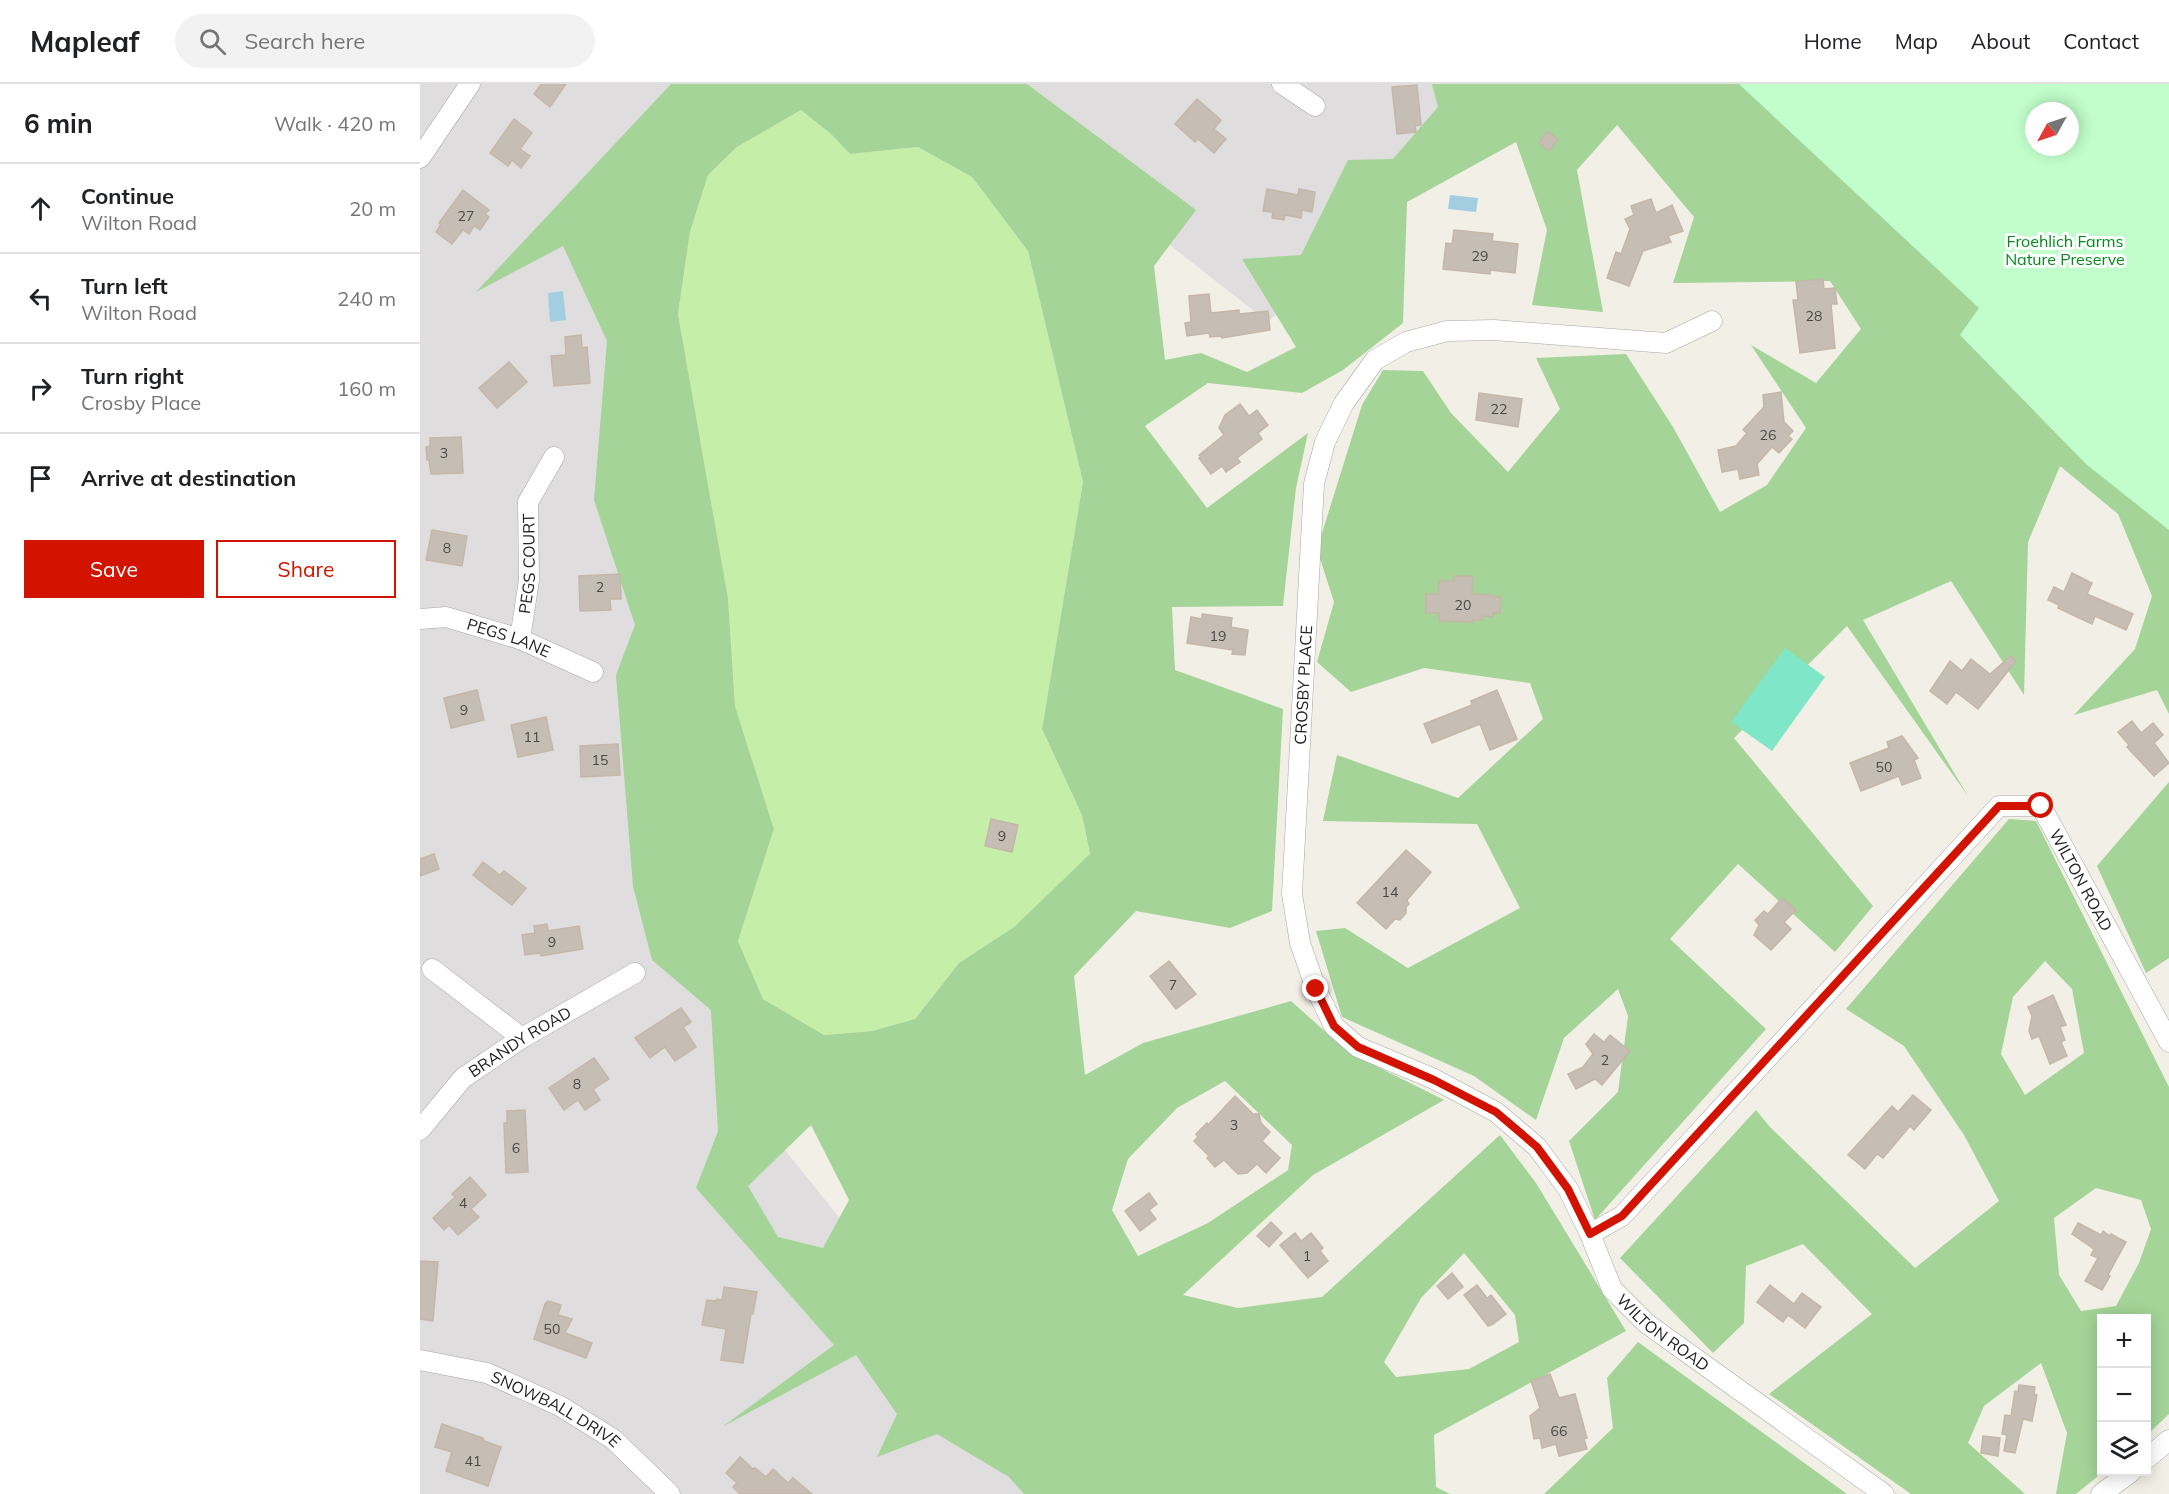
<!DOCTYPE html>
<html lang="en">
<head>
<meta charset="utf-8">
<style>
  :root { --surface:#fff; --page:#f2f2f2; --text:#202124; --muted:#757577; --line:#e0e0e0; --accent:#d11300 }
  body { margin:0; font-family:Mulish,sans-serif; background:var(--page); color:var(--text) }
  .controls { position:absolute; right:18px; bottom:18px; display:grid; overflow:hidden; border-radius:0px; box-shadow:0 3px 15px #0003 }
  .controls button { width:54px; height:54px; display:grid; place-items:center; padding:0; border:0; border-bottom:2px solid var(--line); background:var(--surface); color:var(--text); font:30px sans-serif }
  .compass { position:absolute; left:1605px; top:18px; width:54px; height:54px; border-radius:50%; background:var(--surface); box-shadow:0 3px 15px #0003; rotate:230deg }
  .stop { position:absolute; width:18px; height:18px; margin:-14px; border:4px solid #d11300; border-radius:50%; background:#fff }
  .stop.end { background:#d11300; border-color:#fff; box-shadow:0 2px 6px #0008 }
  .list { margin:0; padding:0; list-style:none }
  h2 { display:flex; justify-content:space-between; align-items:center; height:78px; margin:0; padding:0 24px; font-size:26px }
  h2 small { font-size:20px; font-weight:400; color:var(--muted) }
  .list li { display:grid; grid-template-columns:39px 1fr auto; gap:18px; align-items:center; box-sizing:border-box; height:90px; padding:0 24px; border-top:2px solid var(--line) }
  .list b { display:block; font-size:22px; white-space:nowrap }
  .list p { margin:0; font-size:20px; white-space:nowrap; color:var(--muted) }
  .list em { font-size:20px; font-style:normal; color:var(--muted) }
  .actions { display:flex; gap:12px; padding:18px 24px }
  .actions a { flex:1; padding:14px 0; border:2px solid var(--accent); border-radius:0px; text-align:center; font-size:21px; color:var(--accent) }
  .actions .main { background:var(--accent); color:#fff }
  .icon { flex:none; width:33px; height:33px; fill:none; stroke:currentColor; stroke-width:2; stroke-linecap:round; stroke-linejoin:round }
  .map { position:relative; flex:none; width:1749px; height:1410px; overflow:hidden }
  header { display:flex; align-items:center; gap:36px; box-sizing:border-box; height:84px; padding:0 30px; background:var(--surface); border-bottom:2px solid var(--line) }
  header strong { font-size:28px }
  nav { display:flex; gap:33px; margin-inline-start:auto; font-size:21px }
  .search { width:420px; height:54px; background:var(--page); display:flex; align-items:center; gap:15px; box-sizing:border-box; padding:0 21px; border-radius:33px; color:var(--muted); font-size:22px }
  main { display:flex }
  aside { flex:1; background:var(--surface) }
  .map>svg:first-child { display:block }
  .residential { fill:#dfdddd }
  .grass { fill:#c5efa9 }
  .forest { fill:#a4d498; fill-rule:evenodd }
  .park { fill:#c1fecb; fill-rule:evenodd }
  .pitch { fill:#7fe6c8 }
  .water { fill:#a3cee2 }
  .building { fill:#c6beb5; stroke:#c5b7a7; stroke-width:1.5 }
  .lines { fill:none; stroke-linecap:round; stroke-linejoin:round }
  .minor-casing { stroke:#a7a7a7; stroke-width:21 }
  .minor { stroke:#fff; stroke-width:20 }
  .route { stroke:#d11300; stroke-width:8 }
  .labels { text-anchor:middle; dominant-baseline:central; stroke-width:6; stroke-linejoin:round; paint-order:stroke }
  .number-label { font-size:14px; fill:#4a4845 }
  .park-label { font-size:16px; fill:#038a1a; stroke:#fff }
  .street-label { font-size:16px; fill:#202020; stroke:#fff }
</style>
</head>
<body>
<header>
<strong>Mapleaf</strong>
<div class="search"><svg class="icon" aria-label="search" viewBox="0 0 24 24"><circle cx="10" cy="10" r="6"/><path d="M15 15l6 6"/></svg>Search here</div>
<nav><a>Home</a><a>Map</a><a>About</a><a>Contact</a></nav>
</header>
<main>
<aside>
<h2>6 min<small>Walk · 420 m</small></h2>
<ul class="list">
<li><svg class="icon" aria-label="ahead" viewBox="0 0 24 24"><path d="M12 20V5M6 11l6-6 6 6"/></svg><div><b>Continue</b><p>Wilton Road</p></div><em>20 m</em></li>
<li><svg class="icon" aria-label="left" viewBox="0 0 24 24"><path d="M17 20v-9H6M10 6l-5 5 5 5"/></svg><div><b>Turn left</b><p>Wilton Road</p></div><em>240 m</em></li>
<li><svg class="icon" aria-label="right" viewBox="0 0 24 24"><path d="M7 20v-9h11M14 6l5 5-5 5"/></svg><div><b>Turn right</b><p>Crosby Place</p></div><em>160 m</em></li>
<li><svg class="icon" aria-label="arrive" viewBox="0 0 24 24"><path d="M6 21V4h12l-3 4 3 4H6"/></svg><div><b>Arrive at destination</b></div></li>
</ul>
<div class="actions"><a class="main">Save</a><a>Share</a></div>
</aside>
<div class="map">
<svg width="1749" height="1410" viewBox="0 0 1749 1410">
  <rect width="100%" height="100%" fill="#f2efe6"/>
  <!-- residential -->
  <g class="residential">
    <path d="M 0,0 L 318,0 L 207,128 L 327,1019 L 642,1410 L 0,1410 Z"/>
    <path d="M 545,0 L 1076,0 L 848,238 Z"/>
  </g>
  <!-- grass -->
  <path class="grass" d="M 381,26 L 411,50 L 430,70 L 498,63 L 552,93 L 608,167 L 663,398 L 622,645 L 662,731 L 670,771 L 594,843 L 539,879 L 495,935 L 452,947 L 404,951 L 343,915 L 318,857 L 354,745 L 315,622 L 308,514 L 258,230 L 270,148 L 288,91 L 317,63 Z"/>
  <!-- forest -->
  <g class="forest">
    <path d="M 251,0 L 607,0 L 776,126 L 734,182 L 745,276 L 781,269 L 827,288 L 876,263 L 822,175 L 881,171 L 928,76 L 973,75 L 1018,23 L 1012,0 L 1749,0 L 1749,630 L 1737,606 L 1654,631 L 1715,565 L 1732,512 L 1698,430 L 1640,382 L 1608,458 L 1604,611 L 1531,497 L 1443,536 L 1548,712 L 1427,542 L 1314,654 L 1453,822 L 1415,868 L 1318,780 L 1250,855 L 1346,945 L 1175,1136 L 1149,1057 L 1198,1008 L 1208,932 L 1198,905 L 1144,954 L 1116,1036 L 1054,992 L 922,933 L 896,847 L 925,844 L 988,884 L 1100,824 L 1057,740 L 903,737 L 917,671 L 1038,714 L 1123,635 L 1110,599 L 1004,584 L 931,608 L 897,578 L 914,518 L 897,465 L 942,321 L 963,286 L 1003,287 L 1031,329 L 1088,388 L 1140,325 L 1116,274 L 1206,270 L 1253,343 L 1300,428 L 1347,401 L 1386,344 L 1331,261 L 1396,299 L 1441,245 L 1410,197 L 1253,199 L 1274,133 L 1197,41 L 1157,86 L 1183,228 L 1112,221 L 1127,146 L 1096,58 L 987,118 L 983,239 L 923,286 L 882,309 L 788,299 L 725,342 L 787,424 L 888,349 L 876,404 L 863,522 L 752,523 L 755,586 L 863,625 L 852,827 L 810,844 L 716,827 L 654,892 L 665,991 L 723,959 L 871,917 L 928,968 L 1024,1016 L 893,1091 L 763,1211 L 818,1224 L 902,1213 L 1080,1051 L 1116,1099 L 1206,1247 L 1014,1351 L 1016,1403 L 1030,1410 L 604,1410 L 589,1393 L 517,1350 L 457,1373 L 477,1330 L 436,1271 L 302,1343 L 414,1261 L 276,1104 L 298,1047 L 291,926 L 232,876 L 213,802 L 196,591 L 215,541 L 174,416 L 187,257 L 143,162 L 56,208 ZM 381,26 L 411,50 L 430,70 L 498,63 L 552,93 L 608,167 L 663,398 L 622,645 L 662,731 L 670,770 L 594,843 L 539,879 L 495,935 L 452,947 L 404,951 L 343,915 L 318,857 L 354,745 L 315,622 L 308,514 L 258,230 L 270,148 L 288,91 L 317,63 ZM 1614,27 L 1650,27 L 1650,63 L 1614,63 ZM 805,997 L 872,1061 L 868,1086 L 788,1139 L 718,1172 L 692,1126 L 708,1075 L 757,1024 ZM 391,1041 L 429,1116 L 403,1164 L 358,1153 L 328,1102 ZM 1044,1169 L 1095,1231 L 1099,1258 L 1049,1285 L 976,1293 L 964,1278 L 1001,1214 Z"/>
    <path d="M 1749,698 L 1749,874 L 1726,889 L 1677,782 Z"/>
    <path d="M 1589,735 L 1616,737 L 1749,1003 L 1749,1330 L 1727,1351 L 1726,1234 L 1682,1234 L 1683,1388 L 1656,1410 L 1636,1410 L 1647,1349 L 1621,1279 L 1564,1322 L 1548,1359 L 1605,1410 L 1491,1410 L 1349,1310 L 1452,1230 L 1383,1160 L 1326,1182 L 1324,1239 L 1293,1269 L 1200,1174 L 1336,1026 L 1350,1043 L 1495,1184 L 1579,1117 L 1544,1051 L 1484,962 L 1426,925 ZM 1625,877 L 1652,905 L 1664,969 L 1605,1011 L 1581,970 L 1593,913 ZM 1676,1104 L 1721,1116 L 1731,1145 L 1719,1179 L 1696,1222 L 1661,1227 L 1639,1191 L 1634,1134 Z"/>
    <path d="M 1218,1258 L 1427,1410 L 1124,1410 L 1193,1344 L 1187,1294 Z"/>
  </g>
  <!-- park -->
  <path class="park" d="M 1319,0 L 1749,0 L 1749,446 L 1666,380 L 1540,251 L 1559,224 ZM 1614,27 L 1650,27 L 1650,63 L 1614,63 Z"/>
  <!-- pitch -->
  <path class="pitch" d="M 1365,564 L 1405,593 L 1352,667 L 1311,638 Z"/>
  <!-- water -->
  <g class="water">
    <path d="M 1030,111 L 1058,114 L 1056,128 L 1028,125 Z"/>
    <path d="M 143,207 L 146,236 L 130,238 L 128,209 Z"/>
  </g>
  <!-- building -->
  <g class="building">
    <path d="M 121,0 L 146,0 L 130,23 L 114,10 Z"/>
    <path d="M 997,1 L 1001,41 L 995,42 L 996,48 L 977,50 L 972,3 Z"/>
    <path d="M 777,15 L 801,36 L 794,45 L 806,55 L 794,69 L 778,55 L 775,58 L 755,40 Z"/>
    <path d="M 94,35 L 112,49 L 100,65 L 110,72 L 101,84 L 92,76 L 88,82 L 70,69 Z"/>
    <path d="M 1127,47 L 1138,55 L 1129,67 L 1119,59 Z"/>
    <path d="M 847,105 L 878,111 L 879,105 L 895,108 L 892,128 L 882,126 L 881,134 L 865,131 L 864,136 L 852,134 L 853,128 L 843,127 Z"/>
    <path d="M 43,106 L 69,126 L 65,130 L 69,133 L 60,146 L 54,142 L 49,150 L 43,146 L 32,160 L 16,148 L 21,140 L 19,139 Z"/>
    <path d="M 1231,115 L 1236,129 L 1252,121 L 1263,147 L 1248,152 L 1251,158 L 1223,167 L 1209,202 L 1187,194 L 1196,168 L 1201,170 L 1210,145 L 1205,135 L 1214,131 L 1211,122 Z"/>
    <path d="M 1034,146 L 1073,150 L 1072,157 L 1098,160 L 1095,189 L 1070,186 L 1070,190 L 1023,185 L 1026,159 L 1032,160 Z"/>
    <path d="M 1403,195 L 1404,205 L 1415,204 L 1417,220 L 1411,220 L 1415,264 L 1380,269 L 1373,216 L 1378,216 L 1376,198 Z"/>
    <path d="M 789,210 L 791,229 L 819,226 L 819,230 L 848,227 L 850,246 L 802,254 L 800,252 L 790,253 L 789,249 L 767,252 L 765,239 L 771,238 L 769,212 Z"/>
    <path d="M 161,251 L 162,264 L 167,263 L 170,299 L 134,302 L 131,272 L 146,271 L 145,253 Z"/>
    <path d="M 89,278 L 107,298 L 77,324 L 59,304 Z"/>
    <path d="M 1361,308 L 1364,338 L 1373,347 L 1368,352 L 1372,355 L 1359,369 L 1352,363 L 1337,380 L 1339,391 L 1320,395 L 1318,385 L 1302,388 L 1298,366 L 1316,362 L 1327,349 L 1323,346 L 1344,323 L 1343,311 Z"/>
    <path d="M 1059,309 L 1102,315 L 1098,343 L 1056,336 Z"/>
    <path d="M 820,320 L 829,332 L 837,326 L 848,341 L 838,349 L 842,355 L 817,374 L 820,378 L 806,388 L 802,382 L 791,390 L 779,374 L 781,373 L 779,371 L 804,351 L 799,344 L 805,331 Z"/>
    <path d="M 41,353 L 43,389 L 11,390 L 9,376 L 7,376 L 6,363 L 10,362 L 10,354 Z"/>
    <path d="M 12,446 L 47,452 L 42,482 L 6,476 Z"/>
    <path d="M 1652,489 L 1672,499 L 1667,510 L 1713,530 L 1706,546 L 1675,532 L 1672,540 L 1638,524 L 1639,521 L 1628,516 L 1634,503 L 1644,508 Z"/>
    <path d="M 200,490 L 201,515 L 190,515 L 191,526 L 160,527 L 159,492 Z"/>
    <path d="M 1034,492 L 1053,492 L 1052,510 L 1073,511 L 1073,513 L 1081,513 L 1080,529 L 1073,529 L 1073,533 L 1062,532 L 1062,536 L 1053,536 L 1053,538 L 1019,537 L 1019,529 L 1006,529 L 1006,510 L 1018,510 L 1019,497 L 1034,497 Z"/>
    <path d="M 782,530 L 812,534 L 811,543 L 828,546 L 825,571 L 812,570 L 813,566 L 767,559 L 771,533 L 782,535 Z"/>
    <path d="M 1591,572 L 1596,577 L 1558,625 L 1536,608 L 1527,620 L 1510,607 L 1530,577 L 1542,587 L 1551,575 L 1570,590 Z"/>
    <path d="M 57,606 L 64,636 L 31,644 L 24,614 Z"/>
    <path d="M 1077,606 L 1097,655 L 1070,666 L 1060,640 L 1012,659 L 1004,640 L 1052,621 L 1051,617 Z"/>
    <path d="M 126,633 L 133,666 L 98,673 L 91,641 Z"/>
    <path d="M 1712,637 L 1721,649 L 1733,639 L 1743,651 L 1734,659 L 1749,679 L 1734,692 L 1707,663 L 1709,661 L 1698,648 Z"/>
    <path d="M 1482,652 L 1498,674 L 1494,676 L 1501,694 L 1482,701 L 1479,692 L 1441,707 L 1430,679 L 1469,664 L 1467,658 Z"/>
    <path d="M 198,660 L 200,691 L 161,693 L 160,662 Z"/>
    <path d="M 571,735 L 598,741 L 592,768 L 565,762 Z"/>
    <path d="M 986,766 L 1011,788 L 987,816 L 989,820 L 986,823 L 986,829 L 980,836 L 975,835 L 966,845 L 937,819 Z"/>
    <path d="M 14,770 L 19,785 L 0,792 L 0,775 Z"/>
    <path d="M 63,778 L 80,791 L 84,787 L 106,804 L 92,821 L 53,791 Z"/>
    <path d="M 1362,814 L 1376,826 L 1364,838 L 1371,845 L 1351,866 L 1334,851 L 1339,841 L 1335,836 L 1344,827 L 1348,830 Z"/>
    <path d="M 127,840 L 128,847 L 159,842 L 163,865 L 121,872 L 120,869 L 105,871 L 102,851 L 115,849 L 114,842 Z"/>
    <path d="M 749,877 L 776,910 L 756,925 L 730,892 Z"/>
    <path d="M 1633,911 L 1646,941 L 1640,943 L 1645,956 L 1641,958 L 1647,972 L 1630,980 L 1619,952 L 1612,955 L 1609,947 L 1612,932 L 1608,923 Z"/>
    <path d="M 261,924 L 271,938 L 263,943 L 276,963 L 255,977 L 245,963 L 230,974 L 215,954 Z"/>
    <path d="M 1174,950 L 1184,958 L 1190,951 L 1210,967 L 1182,1001 L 1175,995 L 1156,1005 L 1148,990 L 1163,983 L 1173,970 L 1166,960 Z"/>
    <path d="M 174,974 L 189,995 L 173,1005 L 180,1016 L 165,1026 L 158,1016 L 144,1026 L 129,1004 Z"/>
    <path d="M 1493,1011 L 1511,1026 L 1494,1046 L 1490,1042 L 1463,1074 L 1457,1070 L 1445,1085 L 1428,1071 L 1472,1022 L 1478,1028 Z"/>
    <path d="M 815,1012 L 833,1030 L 839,1030 L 841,1039 L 850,1048 L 842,1057 L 860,1074 L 846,1089 L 837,1080 L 827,1089 L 818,1090 L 804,1076 L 795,1083 L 787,1074 L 789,1072 L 774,1057 L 778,1053 L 776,1050 L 787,1039 L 788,1041 Z"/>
    <path d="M 105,1026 L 108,1088 L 86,1089 L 84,1039 L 87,1039 L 87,1027 Z"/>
    <path d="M 50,1093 L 66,1111 L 51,1125 L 59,1133 L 38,1151 L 29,1141 L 24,1146 L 13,1134 L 35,1113 L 32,1110 Z"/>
    <path d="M 729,1109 L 737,1120 L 729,1126 L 736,1135 L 720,1147 L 705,1127 Z"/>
    <path d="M 851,1138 L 862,1149 L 849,1163 L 837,1152 Z"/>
    <path d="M 1658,1139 L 1681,1151 L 1683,1147 L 1690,1152 L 1691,1150 L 1706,1158 L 1688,1191 L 1690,1192 L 1682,1206 L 1665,1197 L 1678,1174 L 1671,1171 L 1674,1165 L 1652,1150 Z"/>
    <path d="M 875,1149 L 881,1157 L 891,1149 L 903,1164 L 900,1167 L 908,1177 L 888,1194 L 860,1161 Z"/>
    <path d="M 0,1177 L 18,1178 L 13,1237 L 0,1235 Z"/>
    <path d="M 1032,1189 L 1043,1203 L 1028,1215 L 1017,1202 Z"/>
    <path d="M 1057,1201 L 1067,1214 L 1071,1211 L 1086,1230 L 1073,1240 L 1068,1242 L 1044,1211 Z"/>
    <path d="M 1350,1201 L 1374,1220 L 1382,1209 L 1401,1223 L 1385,1244 L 1368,1231 L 1363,1238 L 1337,1218 Z"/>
    <path d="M 304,1203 L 337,1208 L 333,1230 L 331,1230 L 323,1279 L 301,1276 L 306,1245 L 282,1241 L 287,1216 L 296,1217 L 297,1215 L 302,1216 Z"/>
    <path d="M 128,1217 L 141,1221 L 138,1231 L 152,1235 L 145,1249 L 172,1259 L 166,1274 L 114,1255 L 125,1220 Z"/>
    <path d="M 1130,1290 L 1139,1314 L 1155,1310 L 1167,1354 L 1164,1355 L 1167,1365 L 1139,1372 L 1136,1360 L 1122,1364 L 1120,1354 L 1114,1355 L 1110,1332 L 1120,1324 L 1111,1297 Z"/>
    <path d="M 1599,1301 L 1615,1303 L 1614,1310 L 1617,1311 L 1612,1337 L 1603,1335 L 1595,1369 L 1584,1367 L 1587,1351 L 1582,1350 L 1585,1331 L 1591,1332 L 1595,1307 L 1598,1308 Z"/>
    <path d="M 22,1340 L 63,1354 L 64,1357 L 81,1363 L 68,1402 L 26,1387 L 32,1368 L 15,1363 Z"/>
    <path d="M 1563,1352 L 1580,1354 L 1578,1372 L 1561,1369 Z"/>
    <path d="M 320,1373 L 333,1385 L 335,1384 L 346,1393 L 353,1385 L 368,1399 L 373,1394 L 392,1410 L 320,1410 L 313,1403 L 317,1399 L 306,1389 Z"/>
  </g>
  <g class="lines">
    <defs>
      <g id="minor">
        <path d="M 862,0 L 895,22"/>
        <path d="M 0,74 L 50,0"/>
        <path id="s1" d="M 1292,237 L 1246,259 L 1074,246 L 1027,247 L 986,258 L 955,276 L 924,319 L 905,358 L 894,400 L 872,810 L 880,859 L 896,905 L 914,942 L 938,963 L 1014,995 L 1076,1028 L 1117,1063 L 1148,1105 L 1170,1150 L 1192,1205 L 1226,1239 L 1464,1410"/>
        <path id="s2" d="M 0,535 L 26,533 L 100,555 L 173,588"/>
        <path id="s3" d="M 100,555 L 109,496 L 108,418 L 134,373"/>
        <path d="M 12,885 L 102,954"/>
        <path id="s4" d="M 0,1046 L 43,994 L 102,954 L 215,889"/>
        <path id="s5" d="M 1170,1150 L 1202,1132 L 1579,722 L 1621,722 L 1749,958"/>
        <path id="s6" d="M 0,1276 L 67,1289 L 140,1322 L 193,1355 L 250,1410"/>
        <path d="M 1726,1375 L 1749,1356"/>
        <path d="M 1681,1410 L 1711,1388"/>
      </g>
    </defs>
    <!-- minor casing -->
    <use href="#minor" class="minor-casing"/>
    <!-- minor -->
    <use href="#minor" class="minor"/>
  </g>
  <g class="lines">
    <!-- route -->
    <path class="route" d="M 896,905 L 914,942 L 938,963 L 1014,996 L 1076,1028 L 1117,1063 L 1148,1105 L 1170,1150 L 1202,1132 L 1579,722 L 1621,722"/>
  </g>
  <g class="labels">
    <!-- number labels -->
    <g class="number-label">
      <text x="46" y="132">27</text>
      <text x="1060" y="172">29</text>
      <text x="1394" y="232">28</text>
      <text x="1079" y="325">22</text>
      <text x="1348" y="351">26</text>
      <text x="24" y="369">3</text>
      <text x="27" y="464">8</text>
      <text x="180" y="503">2</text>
      <text x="1043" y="521">20</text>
      <text x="798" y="552">19</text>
      <text x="44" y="626">9</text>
      <text x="112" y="653">11</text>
      <text x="180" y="676">15</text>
      <text x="1464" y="683">50</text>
      <text x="582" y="752">9</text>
      <text x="970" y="808">14</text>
      <text x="132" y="858">9</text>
      <text x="753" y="901">7</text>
      <text x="1185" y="976">2</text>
      <text x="157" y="1000">8</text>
      <text x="814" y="1041">3</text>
      <text x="96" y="1064">6</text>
      <text x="43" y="1119">4</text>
      <text x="887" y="1172">1</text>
      <text x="132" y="1245">50</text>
      <text x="1139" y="1347">66</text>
      <text x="53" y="1377">41</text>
    </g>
    <!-- park labels -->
    <g class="park-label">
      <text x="1645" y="157">Froehlich Farms<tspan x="1645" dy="18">Nature Preserve</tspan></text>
    </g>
    <!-- street labels -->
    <g class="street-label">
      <text stroke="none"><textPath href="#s3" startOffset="76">PEGS COURT</textPath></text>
      <text stroke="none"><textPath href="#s2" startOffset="92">PEGS LANE</textPath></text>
      <text transform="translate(883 601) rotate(-87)">CROSBY PLACE</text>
      <text stroke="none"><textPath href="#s5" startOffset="720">WILTON ROAD</textPath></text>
      <text stroke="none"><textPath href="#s4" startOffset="135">BRANDY ROAD</textPath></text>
      <text stroke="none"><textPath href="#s1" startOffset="1506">WILTON ROAD</textPath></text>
      <text stroke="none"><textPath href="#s6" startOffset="146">SNOWBALL DRIVE</textPath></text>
    </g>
  </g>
</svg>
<div class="controls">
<button>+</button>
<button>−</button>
<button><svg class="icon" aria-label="layers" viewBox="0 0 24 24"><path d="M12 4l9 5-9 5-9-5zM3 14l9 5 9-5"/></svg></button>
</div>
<svg class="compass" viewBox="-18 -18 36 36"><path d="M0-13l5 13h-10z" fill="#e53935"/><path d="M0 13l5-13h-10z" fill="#757577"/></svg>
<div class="stop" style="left:1621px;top:722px"></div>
<div class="stop end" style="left:896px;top:905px"></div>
</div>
</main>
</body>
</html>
